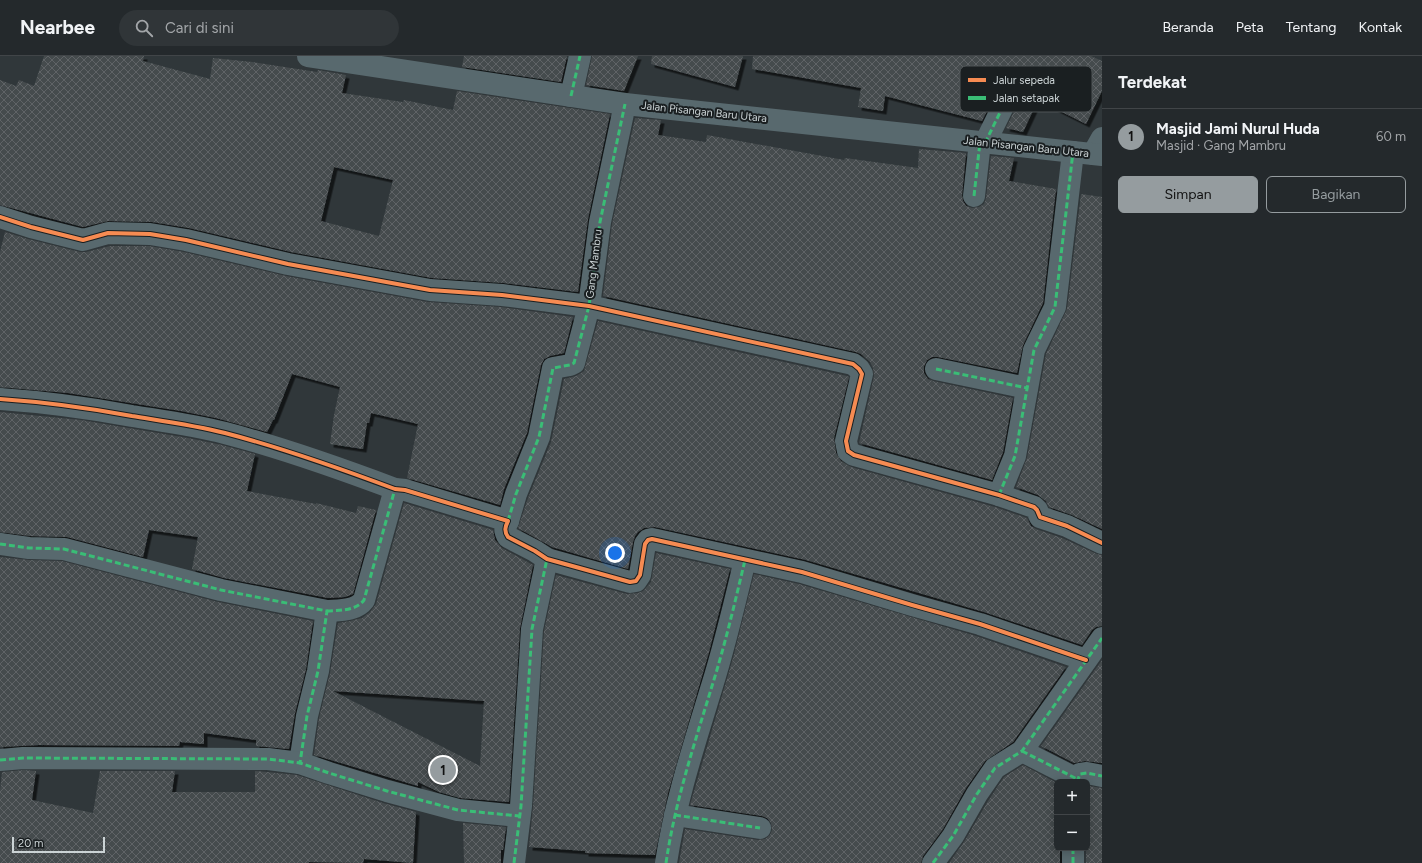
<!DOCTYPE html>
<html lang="id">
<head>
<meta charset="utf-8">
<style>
  :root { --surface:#24292c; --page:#303538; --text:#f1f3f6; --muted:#a3a6a9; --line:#414548; --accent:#959c9f }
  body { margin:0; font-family:Figtree,sans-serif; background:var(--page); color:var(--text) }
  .controls { position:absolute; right:12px; bottom:12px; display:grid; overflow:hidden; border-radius:6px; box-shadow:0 2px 10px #0003 }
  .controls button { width:36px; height:36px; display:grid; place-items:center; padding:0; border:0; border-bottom:1px solid var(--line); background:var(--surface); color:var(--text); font:20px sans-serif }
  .scale { position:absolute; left:12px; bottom:10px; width:93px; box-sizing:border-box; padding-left:4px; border:2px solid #cbd3d5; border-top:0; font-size:11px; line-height:14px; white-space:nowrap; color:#cbd3d5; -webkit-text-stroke:3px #1a1f21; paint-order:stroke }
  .you { position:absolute; left:615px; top:497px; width:14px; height:14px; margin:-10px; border:3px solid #fff; border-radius:50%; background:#1a73e8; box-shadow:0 0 0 6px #1a73e833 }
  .badge { display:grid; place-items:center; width:26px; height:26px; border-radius:50%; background:var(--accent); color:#111; font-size:13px; font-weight:700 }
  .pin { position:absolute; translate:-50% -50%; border:2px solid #fff; box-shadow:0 1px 4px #0006 }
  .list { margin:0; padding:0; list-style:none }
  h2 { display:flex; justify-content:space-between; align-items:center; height:52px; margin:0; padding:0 16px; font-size:17px }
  h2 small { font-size:13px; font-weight:400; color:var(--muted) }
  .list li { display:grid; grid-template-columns:26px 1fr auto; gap:12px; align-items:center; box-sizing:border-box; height:56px; padding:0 16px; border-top:1px solid var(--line) }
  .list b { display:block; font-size:15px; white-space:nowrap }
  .list p { margin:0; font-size:13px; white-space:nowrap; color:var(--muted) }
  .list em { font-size:13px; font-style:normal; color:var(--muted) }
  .actions { display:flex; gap:8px; padding:12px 16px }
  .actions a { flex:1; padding:9px 0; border:1px solid var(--accent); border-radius:6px; text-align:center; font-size:14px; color:var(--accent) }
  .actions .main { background:var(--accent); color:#111 }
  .icon { flex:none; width:22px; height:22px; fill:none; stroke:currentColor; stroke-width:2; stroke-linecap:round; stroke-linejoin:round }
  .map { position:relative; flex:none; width:1102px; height:807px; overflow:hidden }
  header { display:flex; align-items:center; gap:24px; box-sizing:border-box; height:56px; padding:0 20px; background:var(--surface); border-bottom:1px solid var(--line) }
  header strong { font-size:19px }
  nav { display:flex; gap:22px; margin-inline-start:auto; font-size:14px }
  .search { width:280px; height:36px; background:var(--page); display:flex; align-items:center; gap:10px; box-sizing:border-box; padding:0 14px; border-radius:22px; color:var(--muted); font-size:15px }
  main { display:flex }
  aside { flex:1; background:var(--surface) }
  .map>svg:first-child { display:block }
  .building { fill:url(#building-cross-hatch); fill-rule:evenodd; filter:url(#shadow) }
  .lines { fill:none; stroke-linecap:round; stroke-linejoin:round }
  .minor { stroke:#58696e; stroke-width:22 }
  .tertiary { stroke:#58696e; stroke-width:22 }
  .quiet { stroke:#3abd76; stroke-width:3; stroke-dasharray:6 3; stroke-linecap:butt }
  .cycleway-casing { stroke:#1a1f21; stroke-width:6 }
  .cycleway { stroke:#f68b52; stroke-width:4 }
  .labels { text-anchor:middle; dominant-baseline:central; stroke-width:4; stroke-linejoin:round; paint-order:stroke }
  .street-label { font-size:11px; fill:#cbd3d5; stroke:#1a1f21 }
  .key { fill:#1a1f21; stroke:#4f5557; stroke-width:1 }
  .key-label { font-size:11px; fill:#cbd3d5 }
</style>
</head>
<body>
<header>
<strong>Nearbee</strong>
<div class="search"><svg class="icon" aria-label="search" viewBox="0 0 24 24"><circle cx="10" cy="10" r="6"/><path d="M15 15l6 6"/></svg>Cari di sini</div>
<nav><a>Beranda</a><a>Peta</a><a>Tentang</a><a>Kontak</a></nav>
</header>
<main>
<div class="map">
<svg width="1102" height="807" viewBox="0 0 1102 807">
  <defs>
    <pattern id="building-cross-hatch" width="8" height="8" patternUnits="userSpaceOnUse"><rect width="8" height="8" fill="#454b4d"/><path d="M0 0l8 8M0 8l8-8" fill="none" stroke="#5e6466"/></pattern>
    <filter id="shadow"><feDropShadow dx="3.5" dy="3.5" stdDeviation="0" flood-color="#0009"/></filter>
  </defs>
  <rect width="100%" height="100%" fill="#30373a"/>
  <!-- building -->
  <g class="building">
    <path d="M 44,0 L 144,0 L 143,5 L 210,23 L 213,2 L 252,6 L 317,16 L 318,14 L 346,19 L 342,37 L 403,46 L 404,44 L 453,54 L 457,35 L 610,58 L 588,163 L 578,236 L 504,227 L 432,222 L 291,196 L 189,172 L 152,166 L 108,165 L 83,171 L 0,149 L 0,24 L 16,30 L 19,24 L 34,30 ZM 334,111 L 393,124 L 379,180 L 321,165 Z"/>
    <path d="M 464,0 L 567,0 L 561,26 L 462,11 Z"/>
    <path d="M 592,0 L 638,0 L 624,35 L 586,29 Z"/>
    <path d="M 652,0 L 743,0 L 735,31 L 651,8 Z"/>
    <path d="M 753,0 L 1091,0 L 1102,5 L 1102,35 L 1086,68 L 1038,44 L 1023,76 L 1006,72 L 1025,33 L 1026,27 L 1025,21 L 1019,17 L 1013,16 L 1007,17 L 1003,22 L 982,65 L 885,40 L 883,55 L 858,51 L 861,32 L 752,13 Z"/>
    <path d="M 635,62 L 661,64 L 658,79 L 706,86 L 707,79 L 844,104 L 845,102 L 918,112 L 919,93 L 966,97 L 962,139 L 963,145 L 966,150 L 972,152 L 979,151 L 984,148 L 986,142 L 991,100 L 1014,102 L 1009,125 L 1056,133 L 1043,247 L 1023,289 L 1017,317 L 938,301 L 932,301 L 927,304 L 924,310 L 924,317 L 928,323 L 933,325 L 1013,342 L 1003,396 L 992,424 L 859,387 L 874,320 L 873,312 L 870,306 L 861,298 L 856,296 L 603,240 L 612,168 Z"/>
    <path d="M 1081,138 L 1102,141 L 1102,473 L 1072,459 L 1049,451 L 1046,445 L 1038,439 L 1016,431 L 1027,402 L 1046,298 L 1067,253 Z"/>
    <path d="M 5,176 L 28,183 L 80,196 L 86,196 L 110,190 L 149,190 L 184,196 L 286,220 L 428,246 L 501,251 L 573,261 L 564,297 L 550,300 L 544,303 L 541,309 L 527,377 L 504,433 L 500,449 L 407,422 L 418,368 L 371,357 L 369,367 L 367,367 L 363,393 L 330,388 L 334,359 L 340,331 L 292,318 L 274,364 L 273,364 L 267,376 L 216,362 L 181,355 L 68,337 L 0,331 L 0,196 Z"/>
    <path d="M 598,265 L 847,320 L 849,321 L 834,382 L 836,397 L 841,405 L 851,411 L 995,451 L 1027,462 L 1031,470 L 1036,473 L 1062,482 L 1097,498 L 1102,499 L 1102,570 L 1096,571 L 1092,574 L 1082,589 L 984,556 L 806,504 L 655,471 L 644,472 L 638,476 L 635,480 L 633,486 L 628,513 L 552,491 L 518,472 L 528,442 L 551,386 L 564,323 L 576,320 L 584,315 Z"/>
    <path d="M 0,356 L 81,364 L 188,382 L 222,389 L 255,398 L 247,435 L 316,448 L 316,447 L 356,457 L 358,450 L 376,454 L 353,538 L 345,541 L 328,542 L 224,522 L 192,513 L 198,481 L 149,474 L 143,501 L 67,481 L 30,480 L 0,476 Z"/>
    <path d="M 404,447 L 493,474 L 495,484 L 502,492 L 533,509 L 520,572 L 509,746 L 460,742 L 439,736 L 418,726 L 418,730 L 314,699 L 319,662 L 330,617 L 338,567 L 350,565 L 362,562 L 370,556 L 376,548 ZM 333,635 L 484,645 L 480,710 Z"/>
    <path d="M 656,497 L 730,513 L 709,596 L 668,737 L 655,799 L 585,797 L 585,795 L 529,791 L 533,751 L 544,575 L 556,519 L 627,538 L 638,537 L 643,535 L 651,526 Z"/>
    <path d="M 0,501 L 29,504 L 62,505 L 218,546 L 313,565 L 306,613 L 295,657 L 289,693 L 256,690 L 256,684 L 204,677 L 204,688 L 180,686 L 179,690 L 39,689 L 0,691 Z"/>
    <path d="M 754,518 L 799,528 L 976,580 L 1066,611 L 1013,686 L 985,705 L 966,732 L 943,773 L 923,800 L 921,807 L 679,807 L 685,773 L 758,784 L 765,783 L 770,779 L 772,774 L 771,767 L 767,762 L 762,760 L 690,749 L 733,602 Z"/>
    <path d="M 1102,604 L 1102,707 L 1085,705 L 1074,707 L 1041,690 Z"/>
    <path d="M 1023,709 L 1057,727 L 1057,792 L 1060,792 L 1060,807 L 949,807 L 964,786 L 988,745 L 1004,721 Z"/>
    <path d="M 24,714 L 36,715 L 32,744 L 93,757 L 100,715 L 175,715 L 172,736 L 255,736 L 255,715 L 267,716 L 297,719 L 383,747 L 416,756 L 413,807 L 364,803 L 363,807 L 309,806 L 309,807 L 0,807 L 0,735 L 2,716 Z"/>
    <path d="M 1089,730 L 1102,732 L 1102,807 L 1086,807 L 1086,792 L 1087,792 L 1087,733 Z"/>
    <path d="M 463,767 L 506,771 L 503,794 L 501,794 L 501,807 L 464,807 Z"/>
  </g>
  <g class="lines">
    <!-- minor -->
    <g class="minor">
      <path d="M 571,40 L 580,0"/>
      <path d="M 985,87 L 1014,28"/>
      <path d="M 1093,98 L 1102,82"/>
      <path d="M 974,140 L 980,86"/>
      <path d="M 0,161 L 31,171 L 83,184 L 108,177 L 150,178 L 186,184 L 288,208 L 430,234 L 502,239 L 589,250 L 853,308 L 859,313 L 862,318 L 846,385 L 848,395 L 854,399 L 999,439 L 1034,451 L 1037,454 L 1040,461 L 1067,470 L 1102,487"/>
      <path d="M 936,313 L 1027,332"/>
      <path d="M 0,343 C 44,346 89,352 132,360 C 163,365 194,369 225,377 C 283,392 339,412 395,433 L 405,434 L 508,465 C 505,471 504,475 508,481 L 535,495 L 547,503 L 630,526 L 636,525 L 640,519 L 645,488 L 648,484 L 652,483 L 802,516 L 912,549 L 980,568 L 1086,604"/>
      <path d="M 999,439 L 1015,400 L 1034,294 L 1055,251 L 1073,96"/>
      <path d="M 508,465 L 516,438 L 539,381 L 553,312 L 570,309 L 574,307 L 589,250 L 600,166 L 625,48"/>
      <path d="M 0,488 L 29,492 L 64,493 L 221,534 L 327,555 L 318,615 L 307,660 L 300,707 L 329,717 L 387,735 L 458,754 L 519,760"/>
      <path d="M 327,555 C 340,554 356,555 364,544 L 395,433"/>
      <path d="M 1022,695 L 1077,723"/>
      <path d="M 0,704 L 23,702 L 268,703 L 300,707"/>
      <path d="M 1077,726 L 1080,718 L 1087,717 L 1102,720"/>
      <path d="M 675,759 L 760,772"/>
      <path d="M 514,807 L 521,750 L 532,573 L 547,503"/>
      <path d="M 666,807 C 675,746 694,689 712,630 C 725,589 735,546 745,504"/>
      <path d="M 933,807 L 953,780 L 977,738 L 995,712 L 1022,695 L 1102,582"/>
      <path d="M 1073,807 L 1073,792"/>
    </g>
    <!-- tertiary -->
    <path class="tertiary" d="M 308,0 L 625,48 L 1102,99"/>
    <!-- quiet -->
    <g class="quiet">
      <path d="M 571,40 L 580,0"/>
      <path d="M 985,87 L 1014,28"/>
      <path d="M 974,140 L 980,86"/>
      <path d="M 936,313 L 1027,332"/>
      <path d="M 999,439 L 1015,400 L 1034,294 L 1055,251 L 1073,96"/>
      <path d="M 508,465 L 516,438 L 539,381 L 553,312 L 570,309 L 574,307 L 589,250 L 600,166 L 625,48"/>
      <path d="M 0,488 L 29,492 L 64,493 L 221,534 L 327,555 L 318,615 L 307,660 L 300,707 L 329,717 L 387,735 L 458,754 L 519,760"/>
      <path d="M 327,555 C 340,554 356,555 364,544 L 395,433"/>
      <path d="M 1022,695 L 1077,723"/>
      <path d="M 0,704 L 23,702 L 268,703 L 300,707"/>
      <path d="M 1077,726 L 1080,718 L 1087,717 L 1102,720"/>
      <path d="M 675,759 L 760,772"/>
      <path d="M 514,807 L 521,750 L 532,573 L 547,503"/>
      <path d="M 666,807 C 675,746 694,689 712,630 C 725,589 735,546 745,504"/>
      <path d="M 933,807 L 953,780 L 977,738 L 995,712 L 1022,695 L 1102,582"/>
      <path d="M 1073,807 L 1073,792"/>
    </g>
    <defs>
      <g id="cycleway">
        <path d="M 0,161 L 31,171 L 83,184 L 108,177 L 150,178 L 186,184 L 288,208 L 430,234 L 502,239 L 589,250 L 853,308 L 859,313 L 862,318 L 846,385 L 848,395 L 854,399 L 999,439 L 1034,451 L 1037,454 L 1040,461 L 1067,470 L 1102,487"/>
        <path d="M 0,343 C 44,346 89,352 132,360 C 163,365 194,369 225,377 C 283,392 339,412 395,433 L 405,434 L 508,465 C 505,471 504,475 508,481 L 535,495 L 547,503 L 630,526 L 636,525 L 640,519 L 645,488 L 648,484 L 652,483 L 802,516 L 912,549 L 980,568 L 1086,604"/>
      </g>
    </defs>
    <!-- cycleway casing -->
    <use href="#cycleway" class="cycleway-casing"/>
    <!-- cycleway -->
    <use href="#cycleway" class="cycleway"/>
  </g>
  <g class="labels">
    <!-- street labels -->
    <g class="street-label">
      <text transform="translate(704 56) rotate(6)">Jalan Pisangan Baru Utara</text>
      <text transform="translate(1026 91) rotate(6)">Jalan Pisangan Baru Utara</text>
      <text transform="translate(594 208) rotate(-83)">Gang Mambru</text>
    </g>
  </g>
  <!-- legend -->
  <rect x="960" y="10" width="132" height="46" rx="6" class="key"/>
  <rect x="968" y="22" width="18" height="4" fill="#f68b52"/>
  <rect x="968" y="40" width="18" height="4" fill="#3abd76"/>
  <g class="key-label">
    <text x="993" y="28">Jalur sepeda</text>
    <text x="993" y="46">Jalan setapak</text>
  </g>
</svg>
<div class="controls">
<button>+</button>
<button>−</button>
</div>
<div class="scale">20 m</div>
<div class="you"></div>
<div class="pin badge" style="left:443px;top:714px">1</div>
</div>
<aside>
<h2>Terdekat<small></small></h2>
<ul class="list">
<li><span class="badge">1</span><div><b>Masjid Jami Nurul Huda</b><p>Masjid · Gang Mambru</p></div><em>60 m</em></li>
</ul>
<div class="actions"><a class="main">Simpan</a><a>Bagikan</a></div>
</aside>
</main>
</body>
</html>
